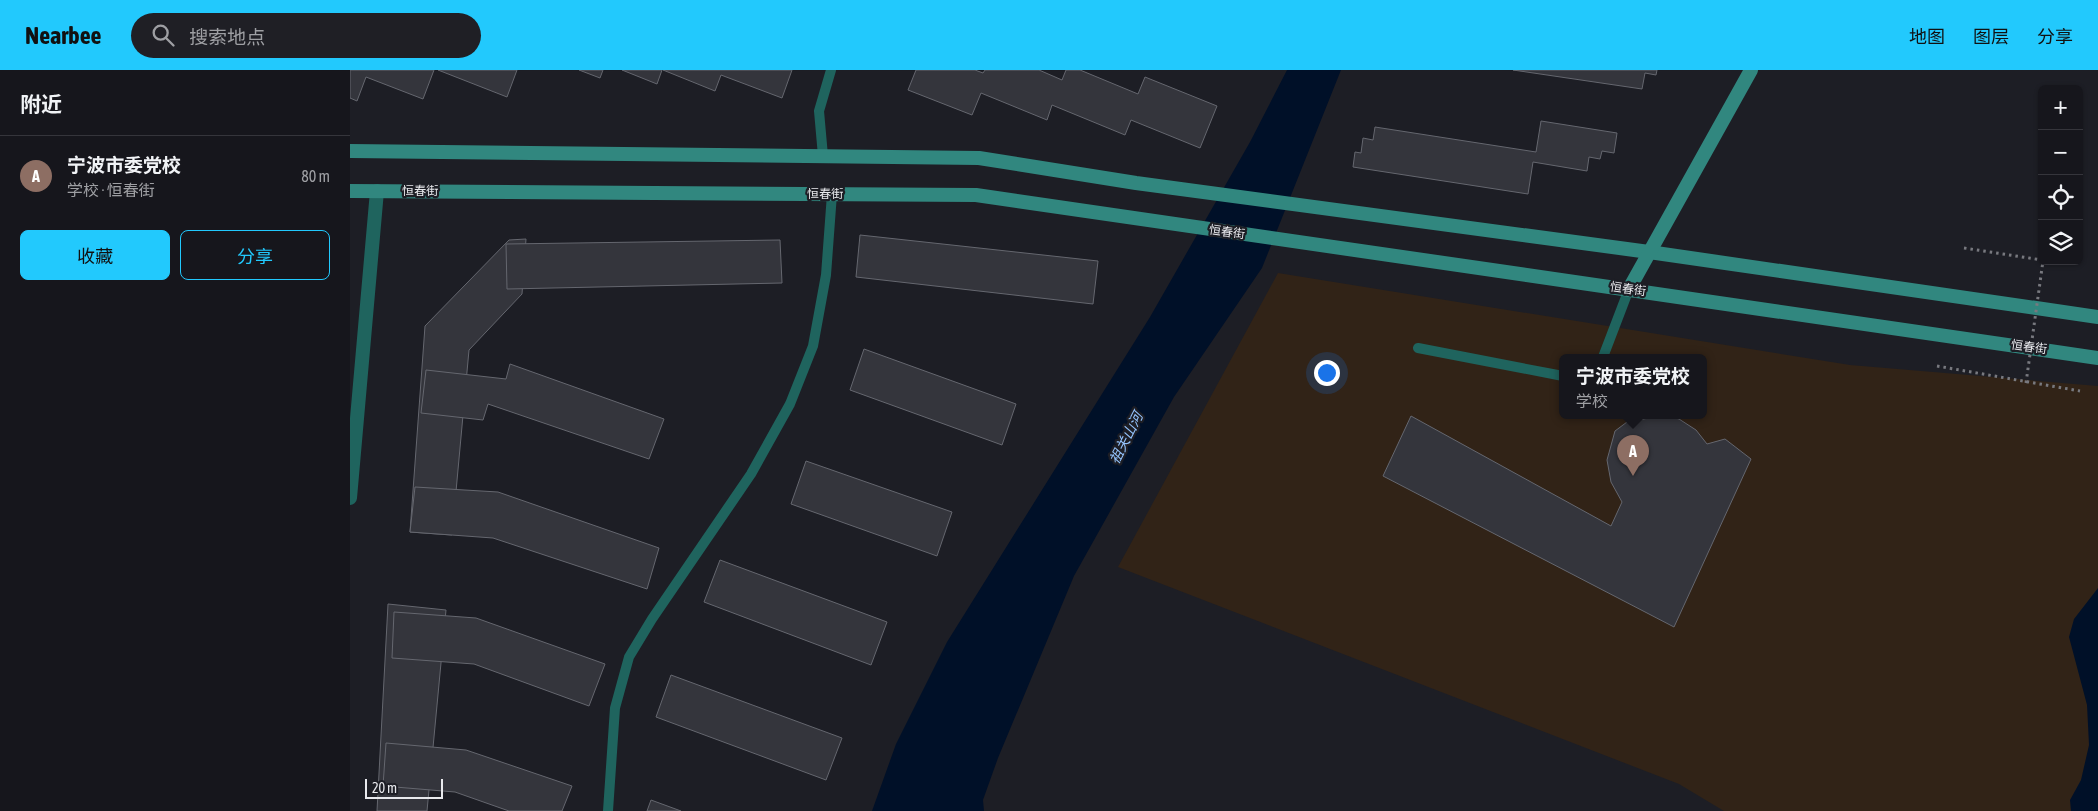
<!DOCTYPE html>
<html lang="zh">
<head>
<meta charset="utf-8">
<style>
  :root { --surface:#16161c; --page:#1f1f25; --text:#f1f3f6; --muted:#9e9fa3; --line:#35353b; --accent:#22c9fd }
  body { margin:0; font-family:"Asap Condensed","Noto Sans SC",sans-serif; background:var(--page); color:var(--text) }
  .controls { position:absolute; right:15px; top:15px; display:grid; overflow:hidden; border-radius:8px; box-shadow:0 1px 4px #0004 }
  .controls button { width:45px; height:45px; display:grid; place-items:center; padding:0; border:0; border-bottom:1px solid var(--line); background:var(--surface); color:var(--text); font:25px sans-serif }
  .scale { position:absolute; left:15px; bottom:12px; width:78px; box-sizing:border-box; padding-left:5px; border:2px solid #e8e9ed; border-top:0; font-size:14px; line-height:18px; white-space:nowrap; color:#e8e9ed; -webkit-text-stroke:4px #1d1e25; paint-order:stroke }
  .you { position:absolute; left:976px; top:302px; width:18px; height:18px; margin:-12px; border:4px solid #fff; border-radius:50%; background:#1a73e8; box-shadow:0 0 0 8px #1a73e833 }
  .badge { display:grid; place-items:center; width:32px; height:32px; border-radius:50%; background:var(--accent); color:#fff; font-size:16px; font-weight:700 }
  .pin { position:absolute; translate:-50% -41px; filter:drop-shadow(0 1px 2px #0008) }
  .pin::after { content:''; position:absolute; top:26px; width:18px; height:15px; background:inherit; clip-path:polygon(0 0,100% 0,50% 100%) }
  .popup { position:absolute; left:1209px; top:284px; width:148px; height:65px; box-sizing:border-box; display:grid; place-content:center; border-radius:8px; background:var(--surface); filter:drop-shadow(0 1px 4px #0005); font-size:16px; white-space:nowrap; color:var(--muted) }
  .popup b { font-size:19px; color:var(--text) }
  .popup::after { content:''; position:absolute; left:50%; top:100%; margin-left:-10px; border:10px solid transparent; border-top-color:var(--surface) }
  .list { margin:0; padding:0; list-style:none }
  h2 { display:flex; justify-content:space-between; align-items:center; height:65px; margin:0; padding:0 20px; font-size:21px }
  h2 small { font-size:16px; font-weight:400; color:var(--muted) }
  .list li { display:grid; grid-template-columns:32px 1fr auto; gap:15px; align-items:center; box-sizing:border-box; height:80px; padding:0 20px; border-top:1px solid var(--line) }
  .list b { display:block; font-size:19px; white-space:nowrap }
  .list p { margin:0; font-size:16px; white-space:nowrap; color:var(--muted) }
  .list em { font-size:16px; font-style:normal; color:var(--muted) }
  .actions { display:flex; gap:10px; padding:15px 20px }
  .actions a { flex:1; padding:11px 0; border:1px solid var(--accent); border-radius:8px; text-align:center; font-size:18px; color:var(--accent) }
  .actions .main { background:var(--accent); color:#111 }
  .icon { flex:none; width:28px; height:28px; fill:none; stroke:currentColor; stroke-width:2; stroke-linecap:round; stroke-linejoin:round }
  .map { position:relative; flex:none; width:1748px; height:741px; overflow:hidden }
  header { display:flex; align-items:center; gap:30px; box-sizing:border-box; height:70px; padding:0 25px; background:var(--accent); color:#111 }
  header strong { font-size:24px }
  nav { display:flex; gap:28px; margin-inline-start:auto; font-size:18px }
  .search { width:350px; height:45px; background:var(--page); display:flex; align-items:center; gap:12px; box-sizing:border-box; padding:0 18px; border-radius:28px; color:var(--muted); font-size:19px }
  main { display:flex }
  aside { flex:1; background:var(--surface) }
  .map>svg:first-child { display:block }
  .education { fill:#312317; fill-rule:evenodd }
  .water { fill:#001028 }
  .building { fill:#34353c; stroke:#65676f }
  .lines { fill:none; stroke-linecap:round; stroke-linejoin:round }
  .path { stroke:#78797f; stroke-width:3; stroke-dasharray:2.5 4; stroke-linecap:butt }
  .service { stroke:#1f645e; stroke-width:10 }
  .tertiary { stroke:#1f645e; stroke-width:14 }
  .secondary { stroke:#31877f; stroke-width:14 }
  .path-bridge { stroke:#78797f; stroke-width:3; stroke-dasharray:2.5 4; stroke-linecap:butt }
  .labels { text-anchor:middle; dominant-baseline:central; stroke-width:4.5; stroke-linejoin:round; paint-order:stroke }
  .street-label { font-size:12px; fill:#e8e9ed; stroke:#1d1e25 }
  .water-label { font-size:14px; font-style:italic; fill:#94c3fd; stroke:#1d1e25 }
</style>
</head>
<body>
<header>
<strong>Nearbee</strong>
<div class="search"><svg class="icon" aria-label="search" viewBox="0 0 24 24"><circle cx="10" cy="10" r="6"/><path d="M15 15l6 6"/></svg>搜索地点</div>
<nav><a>地图</a><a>图层</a><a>分享</a></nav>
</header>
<main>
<aside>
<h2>附近<small></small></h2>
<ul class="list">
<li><span class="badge" style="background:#8d6e63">A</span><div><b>宁波市委党校</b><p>学校 · 恒春街</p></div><em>80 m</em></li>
</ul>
<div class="actions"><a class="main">收藏</a><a>分享</a></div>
</aside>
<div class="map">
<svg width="1748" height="741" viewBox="0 0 1748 741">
  <rect width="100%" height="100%" fill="#1d1e25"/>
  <!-- education -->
  <path class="education" d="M 928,203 L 1500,295 L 1748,316 L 1748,741 L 1374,741 L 1329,714 L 768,497 ZM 1213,287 L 1353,287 L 1353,345 L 1213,345 Z"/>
  <!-- water -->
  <g class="water">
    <path d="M 937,0 L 991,0 L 912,198 L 824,327 L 724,506 L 648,688 L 633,730 L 634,741 L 522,741 L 546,674 L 597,572 L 800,247 L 900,72 Z"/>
    <path d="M 1748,518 L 1748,741 L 1721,741 L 1720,730 L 1731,710 L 1739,675 L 1737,635 L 1719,567 L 1724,549 Z"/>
  </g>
  <!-- building -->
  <g class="building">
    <path d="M 0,0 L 84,0 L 73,29 L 16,7 L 7,31 L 0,28 Z"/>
    <path d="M 88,0 L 167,0 L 157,27 Z"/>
    <path d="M 229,0 L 253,0 L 250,8 Z"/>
    <path d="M 272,0 L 312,0 L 307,14 Z"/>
    <path d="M 313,0 L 442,0 L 432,28 L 371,5 L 365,21 Z"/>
    <path d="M 566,0 L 625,0 L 633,3 L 635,0 L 689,0 L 712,10 L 716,0 L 730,0 L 788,24 L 795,7 L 867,36 L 850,78 L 781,50 L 775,65 L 702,35 L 697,50 L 631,23 L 622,45 L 558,20 Z"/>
    <path d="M 1163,0 L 1307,0 L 1306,5 L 1295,3 L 1292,19 Z"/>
    <path d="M 1191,51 L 1267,63 L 1264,83 L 1252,81 L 1250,89 L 1239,87 L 1237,101 L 1183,92 L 1178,124 L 1003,97 L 1005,82 L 1011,83 L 1013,68 L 1023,70 L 1025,57 L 1186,82 Z"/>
    <path d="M 510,165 L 748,191 L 743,234 L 506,207 Z"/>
    <path d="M 176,169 L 172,224 L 119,280 L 102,465 L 60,462 L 75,256 L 159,170 Z"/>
    <path d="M 430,170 L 432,213 L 157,219 L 156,174 Z"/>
    <path d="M 514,279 L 666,334 L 652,375 L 500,320 Z"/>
    <path d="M 160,294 L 314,349 L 299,389 L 138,334 L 133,350 L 71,343 L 76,300 L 156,309 Z"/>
    <path d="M 1315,345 L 1329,349 L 1346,360 L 1357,374 L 1375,369 L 1401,389 L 1324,557 L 1033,406 L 1061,346 L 1261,456 L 1272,432 L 1261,412 L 1257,390 L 1265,361 L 1277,352 Z"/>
    <path d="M 456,391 L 602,442 L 587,486 L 441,434 Z"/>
    <path d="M 65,417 L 148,422 L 309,478 L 297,519 L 143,468 L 60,462 Z"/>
    <path d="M 370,490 L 537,552 L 521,595 L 354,532 Z"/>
    <path d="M 38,534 L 96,540 L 77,741 L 27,741 Z"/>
    <path d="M 44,542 L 126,548 L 255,594 L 239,636 L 124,594 L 42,588 Z"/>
    <path d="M 321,605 L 492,668 L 476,710 L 306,647 Z"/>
    <path d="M 36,673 L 116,680 L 222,716 L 212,741 L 159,741 L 105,722 L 33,716 Z"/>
    <path d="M 301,730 L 331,741 L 297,741 Z"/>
  </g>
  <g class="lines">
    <!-- path -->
    <g class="path">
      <path d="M 1614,178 L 1692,190"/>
      <path d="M 1587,296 L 1730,321"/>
    </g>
    <!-- service -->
    <g class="service">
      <path d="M 473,86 L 469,41 L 481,0"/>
      <path d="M 1068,278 L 1213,306"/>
      <path d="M 1253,287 L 1279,219"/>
      <path d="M 258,741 L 265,638 L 279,587 L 302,549 L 401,404 L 440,334 L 463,276 L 476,205 L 482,124"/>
    </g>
    <!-- tertiary -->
    <path class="tertiary" d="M 0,428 L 27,121"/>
    <!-- secondary -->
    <g class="secondary">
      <path d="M 0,81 L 629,88 L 786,113 L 1299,182 L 1748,247"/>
      <path d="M 0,121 L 626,125 L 1748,288"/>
      <path d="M 1279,219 L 1401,0"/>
    </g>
    <!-- path-bridge -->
    <path class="path-bridge" d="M 1676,313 L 1693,191"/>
  </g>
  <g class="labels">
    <!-- street labels -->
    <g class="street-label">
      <text x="70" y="121">恒春街</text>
      <text x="475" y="124">恒春街</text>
      <text transform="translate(877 162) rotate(8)">恒春街</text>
      <text transform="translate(1278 219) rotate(8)">恒春街</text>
      <text transform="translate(1679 277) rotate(8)">恒春街</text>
    </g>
    <!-- water labels -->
    <g class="water-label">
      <text transform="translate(776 368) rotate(-63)">祖关山河</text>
    </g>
  </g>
</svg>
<div class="controls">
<button>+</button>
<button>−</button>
<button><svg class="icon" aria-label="locate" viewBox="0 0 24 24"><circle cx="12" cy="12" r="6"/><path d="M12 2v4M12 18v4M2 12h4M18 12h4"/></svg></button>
<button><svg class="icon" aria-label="layers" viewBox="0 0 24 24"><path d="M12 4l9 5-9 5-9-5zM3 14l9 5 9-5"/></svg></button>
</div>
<div class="scale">20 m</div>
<div class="you"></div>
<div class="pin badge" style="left:1283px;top:406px;background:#8d6e63">A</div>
<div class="popup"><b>宁波市委党校</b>学校</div>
</div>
</main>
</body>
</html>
